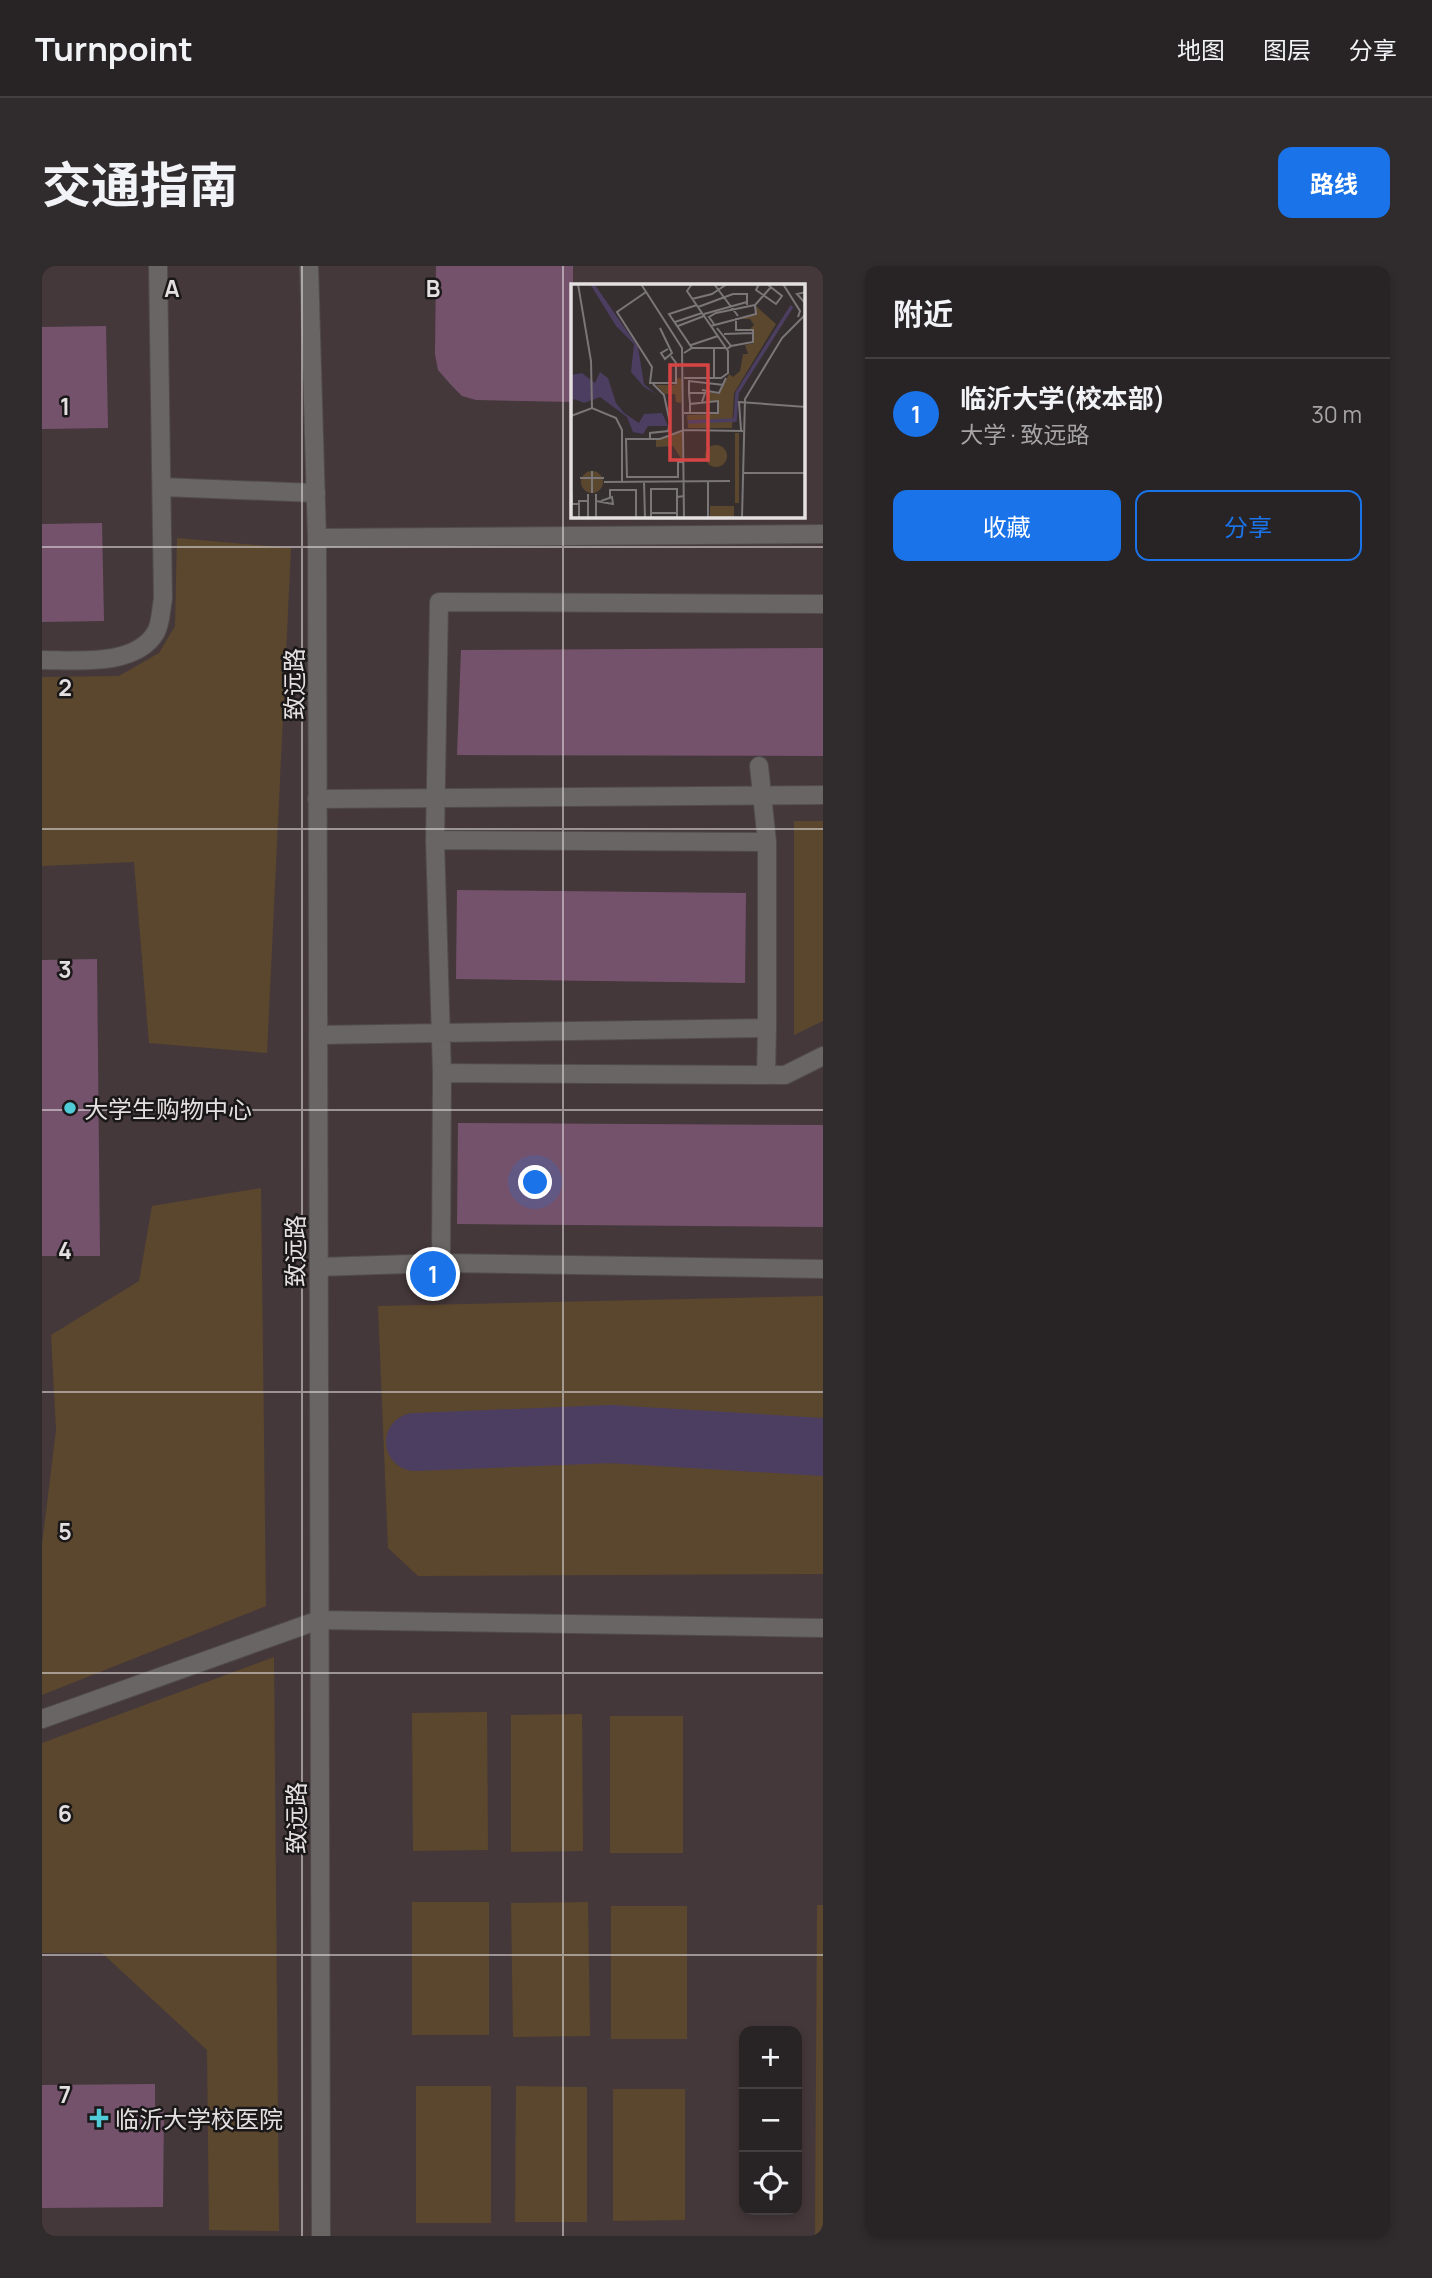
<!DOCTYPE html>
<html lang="zh">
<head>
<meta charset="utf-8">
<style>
  :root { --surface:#282324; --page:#302b2c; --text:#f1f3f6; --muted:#a5a4a6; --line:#444041; --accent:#1a73e8 }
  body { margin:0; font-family:Manrope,"Noto Sans SC",sans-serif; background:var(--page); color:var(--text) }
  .controls { position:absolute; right:21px; bottom:21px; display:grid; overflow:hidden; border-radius:14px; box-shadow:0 4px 10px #0003 }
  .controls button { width:63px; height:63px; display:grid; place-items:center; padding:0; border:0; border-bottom:2px solid var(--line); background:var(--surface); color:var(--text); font:35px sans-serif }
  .you { position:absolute; left:494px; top:917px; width:24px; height:24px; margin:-18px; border:5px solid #fff; border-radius:50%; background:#1a73e8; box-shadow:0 0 0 10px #1a73e833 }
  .badge { display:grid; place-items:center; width:46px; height:46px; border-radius:50%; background:var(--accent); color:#fff; font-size:23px; font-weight:700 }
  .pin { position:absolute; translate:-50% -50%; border:4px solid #fff; box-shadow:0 2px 7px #0006 }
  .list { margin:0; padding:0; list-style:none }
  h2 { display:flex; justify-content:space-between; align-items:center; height:91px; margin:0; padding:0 28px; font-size:30px }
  h2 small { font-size:23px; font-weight:400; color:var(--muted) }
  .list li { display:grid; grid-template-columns:46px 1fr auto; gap:21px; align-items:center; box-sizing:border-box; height:112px; padding:0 28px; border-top:2px solid var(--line) }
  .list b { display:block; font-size:26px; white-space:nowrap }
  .list p { margin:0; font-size:23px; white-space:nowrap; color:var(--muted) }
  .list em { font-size:23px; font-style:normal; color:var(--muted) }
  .actions { display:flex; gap:14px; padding:21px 28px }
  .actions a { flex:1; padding:16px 0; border:2px solid var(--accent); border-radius:14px; text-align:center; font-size:24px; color:var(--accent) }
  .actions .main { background:var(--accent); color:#fff }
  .icon { flex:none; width:38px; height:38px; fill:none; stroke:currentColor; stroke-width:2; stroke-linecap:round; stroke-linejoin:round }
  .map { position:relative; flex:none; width:781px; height:1970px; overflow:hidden; border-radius:14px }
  header { display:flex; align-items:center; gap:42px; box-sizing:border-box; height:98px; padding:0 35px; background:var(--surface); border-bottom:2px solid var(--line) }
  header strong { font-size:33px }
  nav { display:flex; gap:38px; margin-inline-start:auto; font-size:24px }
  .intro { display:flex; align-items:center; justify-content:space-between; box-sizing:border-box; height:168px; padding:0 42px }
  h1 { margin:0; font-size:49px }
  .button { padding:18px 32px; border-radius:14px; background:var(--accent); color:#fff; font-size:24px; font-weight:700 }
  main { display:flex; gap:42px; padding:0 42px }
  aside { flex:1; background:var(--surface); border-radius:14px; box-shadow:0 4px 10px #0003 }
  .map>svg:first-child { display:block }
  .built { fill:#45383a; fill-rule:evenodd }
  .green { fill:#5b472d }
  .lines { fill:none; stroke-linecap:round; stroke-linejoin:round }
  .river { stroke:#4c3e60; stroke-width:58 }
  .building { fill:#74526c }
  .minor-casing { stroke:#514b4c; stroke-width:20 }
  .minor { stroke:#686564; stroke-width:18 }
  .grid { fill:none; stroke:#e4e0e1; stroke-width:2; stroke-opacity:0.55 }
  .poi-dot { fill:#52cbd9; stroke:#1b1819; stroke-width:2.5 }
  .labels { text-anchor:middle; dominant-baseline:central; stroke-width:5; stroke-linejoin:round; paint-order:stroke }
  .street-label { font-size:24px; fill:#e4e0e1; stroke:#1b1819 }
  .poi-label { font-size:24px; fill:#e4e0e1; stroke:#1b1819; text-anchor:start }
  .inset-river { fill:none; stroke:#4c3e60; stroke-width:3.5 }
  .inset-road { fill:none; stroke:#7b7677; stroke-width:2 }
  .view { fill:#d84444; fill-opacity:0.15; stroke:#d84444; stroke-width:3.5 }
  .inset-edge { fill:none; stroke:#e4e0e1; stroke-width:3.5 }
  .grid-label { font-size:23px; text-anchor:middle; font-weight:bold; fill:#e4e0e1; stroke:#1b1819; stroke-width:5; stroke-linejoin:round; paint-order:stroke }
</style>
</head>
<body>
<header>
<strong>Turnpoint</strong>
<nav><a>地图</a><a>图层</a><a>分享</a></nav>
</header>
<div class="intro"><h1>交通指南</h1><a class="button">路线</a></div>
<main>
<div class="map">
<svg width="781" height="1970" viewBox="0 0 781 1970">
  <rect width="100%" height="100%" fill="#352f30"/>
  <!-- built -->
  <path class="built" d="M 0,0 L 781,0 L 781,1970 L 0,1970 ZM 531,19 L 762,19 L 762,250 L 531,250 ZM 702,1765 L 755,1765 L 755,1944 L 702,1944 Z"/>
  <!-- green -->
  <g class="green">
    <path d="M 135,272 L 249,282 L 225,787 L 107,777 L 92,596 L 0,600 L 0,411 L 77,410 L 117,387 L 133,360 Z"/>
    <path d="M 752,555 L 781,555 L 781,755 L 752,769 Z"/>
    <path d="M 219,922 L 224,1340 L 0,1429 L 0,1279 L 14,1164 L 9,1069 L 97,1015 L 110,940 Z"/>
    <path d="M 781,1030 L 781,1308 L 376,1310 L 346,1282 L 336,1040 Z"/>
    <path d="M 232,1391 L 237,1965 L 167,1964 L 165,1784 L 60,1687 L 0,1687 L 0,1477 Z"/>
    <path d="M 445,1446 L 446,1584 L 371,1585 L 370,1447 Z"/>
    <path d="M 540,1448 L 541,1585 L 469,1586 L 469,1449 Z"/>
    <rect x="568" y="1450" width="73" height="137"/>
    <rect x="370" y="1636" width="77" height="133"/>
    <path d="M 546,1636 L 548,1770 L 471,1771 L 469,1637 Z"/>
    <path d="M 775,1639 L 781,1639 L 781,1970 L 773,1970 Z"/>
    <rect x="569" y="1640" width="76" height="133"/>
    <rect x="374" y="1820" width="75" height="137"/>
    <path d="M 474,1820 L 545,1821 L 545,1956 L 473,1956 Z"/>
    <path d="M 571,1823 L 643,1823 L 643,1954 L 571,1955 Z"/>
  </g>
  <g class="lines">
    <!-- river -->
    <path class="river" d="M 373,1176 L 568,1168 L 781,1181"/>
  </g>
  <!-- building -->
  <g class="building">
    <path d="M 394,0 L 531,0 L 531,136 L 434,134 L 420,130 L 410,120 L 396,104 L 393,88 Z"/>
    <path d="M 64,60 L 66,162 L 0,163 L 0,61 Z"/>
    <path d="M 60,257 L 62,355 L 0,356 L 0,258 Z"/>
    <path d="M 781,382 L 781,490 L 415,489 L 419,384 Z"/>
    <path d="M 415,624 L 704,627 L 703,717 L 414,713 Z"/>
    <path d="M 55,693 L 58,990 L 0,990 L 0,694 Z"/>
    <path d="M 416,857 L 781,859 L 781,961 L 415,958 Z"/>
    <path d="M 113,1818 L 113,1842 L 122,1842 L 121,1941 L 0,1942 L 0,1819 Z"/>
  </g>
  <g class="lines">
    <defs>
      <g id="minor">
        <path d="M 267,0 L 275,272 L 279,1970"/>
        <path d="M 120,221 L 274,227"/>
        <path d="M 275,272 L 781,268"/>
        <path d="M 0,394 C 34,394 94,401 114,366 C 119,357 119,342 121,333 L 116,0"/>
        <path d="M 717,500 L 725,576"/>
        <path d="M 275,533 L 781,529"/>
        <path d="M 393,574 L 397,336 L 781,338"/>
        <path d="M 276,769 L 397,767 L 725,762 L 725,576 L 393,574 L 400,807"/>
        <path d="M 724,809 L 725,762"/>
        <path d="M 399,997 L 400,807 L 743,809 L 781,790"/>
        <path d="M 277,1001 L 399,997 L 781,1003"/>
        <path d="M 0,1453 L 277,1354 L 781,1362"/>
      </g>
    </defs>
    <!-- minor casing -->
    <use href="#minor" class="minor-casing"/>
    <!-- minor -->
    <use href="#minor" class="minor"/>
  </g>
  <!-- grid -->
  <path class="grid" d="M 260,0 L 260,1970M 521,0 L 521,1970M 0,281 L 781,281M 0,563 L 781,563M 0,844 L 781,844M 0,1126 L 781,1126M 0,1407 L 781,1407M 0,1689 L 781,1689"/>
  <!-- markers -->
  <g class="poi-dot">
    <circle cx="28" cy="842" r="7"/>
    <path d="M53.5 1841.5h7v7h7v7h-7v7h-7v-7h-7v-7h7z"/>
  </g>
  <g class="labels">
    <!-- street labels -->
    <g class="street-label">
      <text transform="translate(251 418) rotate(-90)">致远路</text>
      <text transform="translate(252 985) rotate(-90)">致远路</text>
      <text transform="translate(253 1552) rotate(-90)">致远路</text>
    </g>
    <!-- poi labels -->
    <g class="poi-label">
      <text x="42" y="842">大学生购物中心</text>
      <text x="73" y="1852">临沂大学校医院</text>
    </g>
  </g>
  <!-- overview -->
  <g transform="translate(529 18)">
    <rect width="234" height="234" fill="#352f30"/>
    <path d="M 185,22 L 205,40 L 163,109 L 161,144 L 117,144 L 116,131 L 147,130 L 147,117 L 136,118 L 136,108 L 148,110 L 158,90 L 162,93 L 169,87 L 172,70 L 177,70 L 174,61 L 183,59 L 183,46 L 178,46 L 183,41 L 179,35 L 165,35 L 185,30 ZM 106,94 L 111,95 L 110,119 L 105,118 L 104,110 L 94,110 L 85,101 L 103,101 ZM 111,148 L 111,176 L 102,162 L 85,163 L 85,156 ZM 164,149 L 168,149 L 168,219 L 164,219 ZM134 172a11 11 0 1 1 22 0a11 11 0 1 1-22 0ZM10 198a11 11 0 1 1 22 0a11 11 0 1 1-22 0ZM 139,222 L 163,222 L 163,234 L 139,233 Z" fill="#5b472d"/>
    <path d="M 19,0 L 24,1 L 67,63 L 73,100 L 85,110 L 73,103 L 60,88 L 63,60 L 45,42 ZM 29,88 L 37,94 L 45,119 L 53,129 L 68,139 L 73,130 L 91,129 L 97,142 L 77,142 L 72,150 L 62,148 L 56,133 L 29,113 L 13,119 L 3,115 L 0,120 L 0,91 L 11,89 L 24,99 Z" fill="#4c3e60"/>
    <path class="inset-river" d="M 117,138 L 164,136 L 166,109 L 221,22"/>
    <path class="inset-road" d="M 7,0 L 20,77 L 21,124M 70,0 L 111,64 L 113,234M 143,0 L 167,32M 188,0 L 185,6 L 205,20 L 211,12 L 196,0M 212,0 L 229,27 L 227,33M 75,8 L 46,28 L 81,83 L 79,99 L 105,99 L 105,79 L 100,72M 235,8 L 226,10 L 235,20M 121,15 L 141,10 L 156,0M 127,23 L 162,10 L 176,10 L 176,21M 133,30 L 176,18M 104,38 L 131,29M 143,40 L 138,33 L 145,29 L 184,21M 107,42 L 133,32M 140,42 L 185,30 L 184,21 L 200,3M 89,44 L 101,69 L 94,75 L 90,69 L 97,65M 146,44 L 160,62 L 156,65M 153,50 L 182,49M 120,61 L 147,52M 160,62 L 182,58 L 182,46 L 165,46 L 165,34M 121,64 L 98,30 L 126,21M 143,64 L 143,94M 113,69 L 121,64 L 155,64M 113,94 L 150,94 L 157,89 L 157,67 L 116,7 L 121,0M 131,106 L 148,109 L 155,94M 118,109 L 118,97 L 153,101M 119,120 L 118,109 L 134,109 L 131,118M 113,129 L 147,129 L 147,117 L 119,120 L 119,129M 0,132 L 21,124 L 45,134 L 51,146 L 51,198M 170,146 L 168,118 L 235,123M 79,155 L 79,149 L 97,147 L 99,139 L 93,111 L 82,100M 113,178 L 107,178 L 107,193 L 56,193 L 55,155 L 89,155 L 113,146 L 172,147M 21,187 L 21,209M 172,189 L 235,189M 9,194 L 33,194M 33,198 L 159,197M 73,198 L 74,234M 0,205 L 1,220 L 8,220M 25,210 L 25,234M 39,213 L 39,206 L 65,206 L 65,234M 25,217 L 42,220 L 41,213 L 30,217M 80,229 L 106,229M 8,234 L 8,217 L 17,217M 17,234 L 17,210M 80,234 L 80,205 L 106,205 L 106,213 L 113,212M 106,234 L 106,213M 137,234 L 137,197M 171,234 L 174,115 L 211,54 L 235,30"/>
    <path class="view" d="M 99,81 L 137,81 L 137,176 L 99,176 Z"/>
    <rect width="234" height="234" class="inset-edge"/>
  </g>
  <g class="grid-label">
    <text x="130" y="31">A</text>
    <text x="391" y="31">B</text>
    <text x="23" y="149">1</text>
    <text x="23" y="430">2</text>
    <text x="23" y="712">3</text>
    <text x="23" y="993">4</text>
    <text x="23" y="1274">5</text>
    <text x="23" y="1556">6</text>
    <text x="23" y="1837">7</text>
  </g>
</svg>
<div class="controls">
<button>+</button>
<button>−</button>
<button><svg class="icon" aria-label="locate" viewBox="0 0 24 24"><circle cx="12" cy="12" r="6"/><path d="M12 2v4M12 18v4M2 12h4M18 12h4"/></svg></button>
</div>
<div class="you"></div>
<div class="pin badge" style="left:391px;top:1008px">1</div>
</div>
<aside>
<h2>附近<small></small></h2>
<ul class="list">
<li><span class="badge">1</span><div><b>临沂大学(校本部)</b><p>大学 · 致远路</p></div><em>30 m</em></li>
</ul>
<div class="actions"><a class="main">收藏</a><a>分享</a></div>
</aside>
</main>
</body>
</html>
